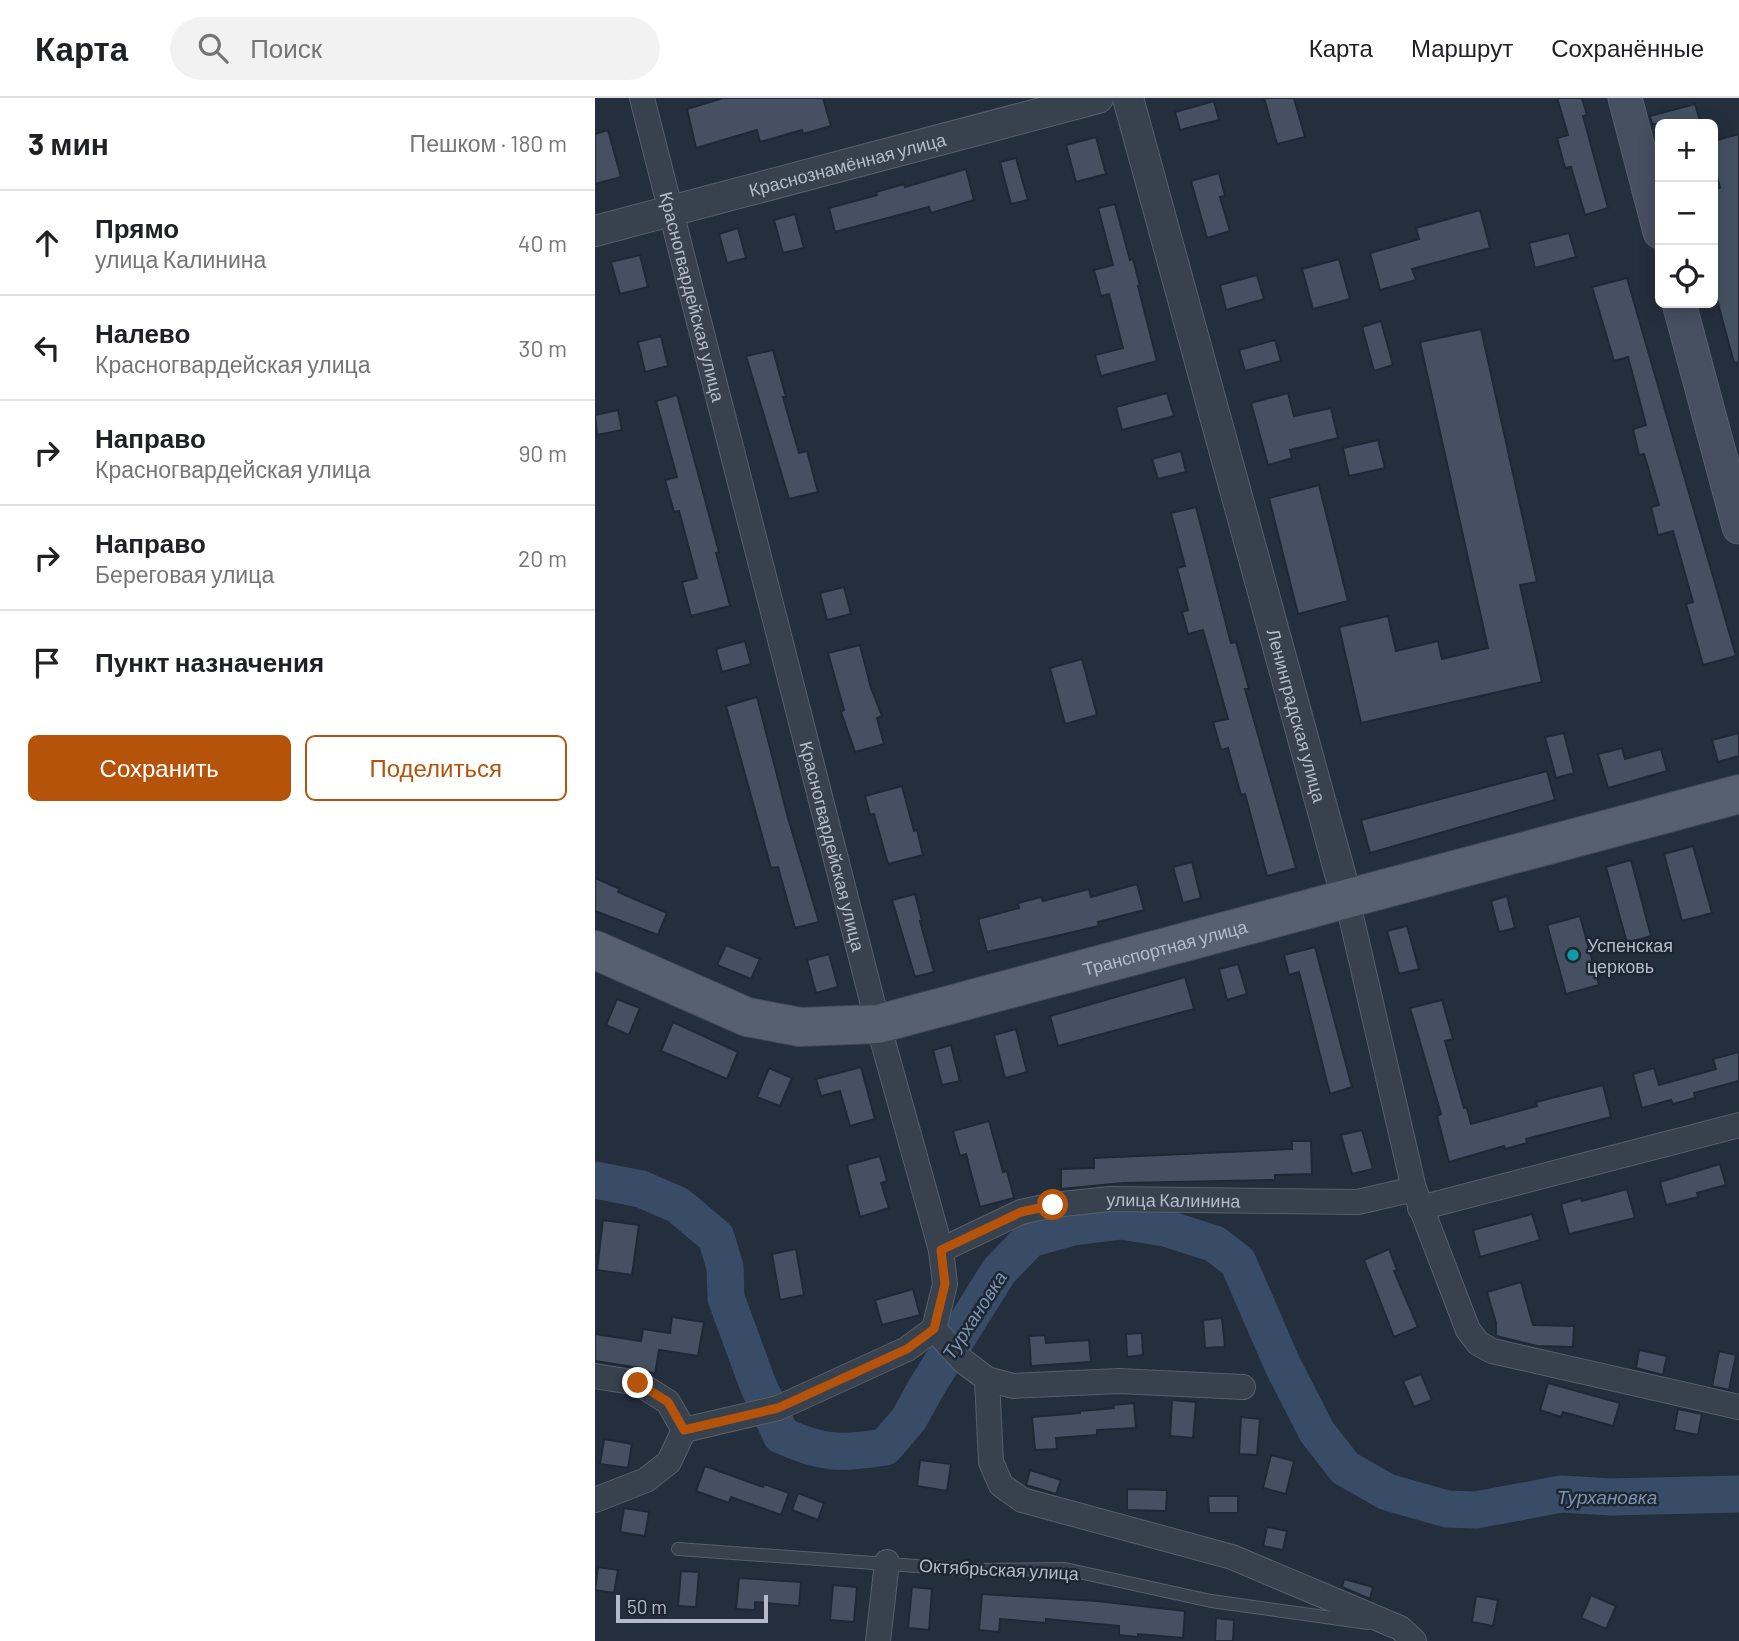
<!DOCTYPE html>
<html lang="ru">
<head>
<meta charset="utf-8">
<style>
  :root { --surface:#fff; --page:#f2f2f2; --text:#202124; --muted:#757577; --line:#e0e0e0; --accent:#b45309 }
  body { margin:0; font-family:Barlow,sans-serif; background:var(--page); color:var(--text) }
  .controls { position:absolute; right:21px; top:21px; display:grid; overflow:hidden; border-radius:10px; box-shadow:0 4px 18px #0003 }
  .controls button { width:63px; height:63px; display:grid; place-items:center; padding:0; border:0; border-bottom:2px solid var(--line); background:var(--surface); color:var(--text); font:35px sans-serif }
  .scale { position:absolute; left:21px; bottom:18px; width:152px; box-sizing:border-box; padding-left:7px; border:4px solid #b4bcc9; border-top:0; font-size:19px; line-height:24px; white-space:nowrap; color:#b4bcc9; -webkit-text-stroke:5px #1d2633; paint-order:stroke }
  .stop { position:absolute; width:21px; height:21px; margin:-16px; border:5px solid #b45309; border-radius:50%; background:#fff }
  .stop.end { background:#b45309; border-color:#fff; box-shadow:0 2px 7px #0008 }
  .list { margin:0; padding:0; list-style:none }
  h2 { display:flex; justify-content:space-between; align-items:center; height:91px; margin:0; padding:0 28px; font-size:30px }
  h2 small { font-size:23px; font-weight:400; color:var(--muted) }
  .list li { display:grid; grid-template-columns:46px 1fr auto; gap:21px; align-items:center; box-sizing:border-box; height:105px; padding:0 28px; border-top:2px solid var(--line) }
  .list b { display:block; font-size:26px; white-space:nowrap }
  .list p { margin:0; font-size:23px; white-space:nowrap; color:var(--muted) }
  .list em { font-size:23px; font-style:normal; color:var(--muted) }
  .actions { display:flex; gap:14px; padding:21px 28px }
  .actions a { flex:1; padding:16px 0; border:2px solid var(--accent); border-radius:10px; text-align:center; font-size:24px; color:var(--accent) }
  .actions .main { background:var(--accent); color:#fff }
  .icon { flex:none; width:38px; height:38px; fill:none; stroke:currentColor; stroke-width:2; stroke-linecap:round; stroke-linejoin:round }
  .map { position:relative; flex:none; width:1144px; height:1543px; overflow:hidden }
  header { display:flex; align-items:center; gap:42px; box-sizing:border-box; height:98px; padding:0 35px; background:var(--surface); border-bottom:2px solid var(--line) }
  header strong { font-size:33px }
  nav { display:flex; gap:38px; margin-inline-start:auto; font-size:24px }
  .search { width:490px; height:63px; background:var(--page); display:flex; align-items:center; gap:18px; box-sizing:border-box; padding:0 24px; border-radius:38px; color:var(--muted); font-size:26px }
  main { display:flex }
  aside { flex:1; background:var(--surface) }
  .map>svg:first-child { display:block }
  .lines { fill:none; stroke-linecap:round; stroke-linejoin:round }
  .river { stroke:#394c67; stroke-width:37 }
  .building { fill:#455162; stroke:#1f2835; stroke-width:2 }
  .service-casing { stroke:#565f6c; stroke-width:14 }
  .minor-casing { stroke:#565f6c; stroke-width:26 }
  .tertiary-casing { stroke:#565f6c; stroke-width:32 }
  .secondary-casing { stroke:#565f6c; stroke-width:35 }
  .primary-casing { stroke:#414a57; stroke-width:40 }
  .service { stroke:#38414e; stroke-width:12 }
  .minor { stroke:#38414e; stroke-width:24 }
  .tertiary { stroke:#38414e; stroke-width:30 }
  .secondary { stroke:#465061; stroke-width:33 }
  .primary { stroke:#56606e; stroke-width:38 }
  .route { stroke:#b45309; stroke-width:9 }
  .culture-dot { fill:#0f9aa8; stroke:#1d2633; stroke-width:2.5 }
  .labels { text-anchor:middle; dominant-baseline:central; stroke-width:5; stroke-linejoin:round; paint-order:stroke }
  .street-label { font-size:18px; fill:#b4bcc9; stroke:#1d2633 }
  .poi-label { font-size:18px; fill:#b4bcc9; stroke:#1d2633; text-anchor:start }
  .water-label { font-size:19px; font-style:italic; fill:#7c92b1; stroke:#1d2633 }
</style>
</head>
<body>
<header>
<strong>Карта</strong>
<div class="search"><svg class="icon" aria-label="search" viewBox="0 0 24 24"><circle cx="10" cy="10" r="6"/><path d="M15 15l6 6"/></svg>Поиск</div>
<nav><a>Карта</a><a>Маршрут</a><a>Сохранённые</a></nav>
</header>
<main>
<aside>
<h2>3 мин<small>Пешком · 180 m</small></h2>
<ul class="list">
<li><svg class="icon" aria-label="ahead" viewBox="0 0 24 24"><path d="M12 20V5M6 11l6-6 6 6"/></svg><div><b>Прямо</b><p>улица Калинина</p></div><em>40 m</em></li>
<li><svg class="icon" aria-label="left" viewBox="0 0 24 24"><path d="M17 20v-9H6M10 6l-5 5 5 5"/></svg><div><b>Налево</b><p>Красногвардейская улица</p></div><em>30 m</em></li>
<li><svg class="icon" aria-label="right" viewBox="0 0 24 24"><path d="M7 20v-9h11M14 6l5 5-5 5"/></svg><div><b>Направо</b><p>Красногвардейская улица</p></div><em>90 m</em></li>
<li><svg class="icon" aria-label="right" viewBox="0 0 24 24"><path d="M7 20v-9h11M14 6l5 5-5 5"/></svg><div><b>Направо</b><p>Береговая улица</p></div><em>20 m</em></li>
<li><svg class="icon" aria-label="arrive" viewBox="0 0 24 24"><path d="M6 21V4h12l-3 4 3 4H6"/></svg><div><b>Пункт назначения</b></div></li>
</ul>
<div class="actions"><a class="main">Сохранить</a><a>Поделиться</a></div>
</aside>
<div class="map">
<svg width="1144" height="1543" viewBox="0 0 1144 1543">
  <rect width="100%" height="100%" fill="#242f3e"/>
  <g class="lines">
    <!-- river -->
    <path class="river" d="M 0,1082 L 46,1091 L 83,1107 L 121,1139 L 130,1169 L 131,1200 L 163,1287 L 186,1337 C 226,1356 247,1356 290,1349 L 314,1321 L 331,1290 L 404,1173 L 435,1141 L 478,1129 L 526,1123 L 570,1130 L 620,1146 L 643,1164 L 688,1268 L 722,1334 L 750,1370 L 792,1394 L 852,1411 L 881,1412 L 966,1396 L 1016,1399 L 1144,1396"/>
  </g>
  <!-- building -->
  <g class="building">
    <path d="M 128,0 L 228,0 L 236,28 L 208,36 L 207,32 L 165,44 L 162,32 L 101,50 L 92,11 Z"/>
    <path d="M 669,0 L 699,0 L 710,39 L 682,46 Z"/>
    <path d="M 962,0 L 987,0 L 992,17 L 988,18 L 1013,110 L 990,117 L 976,69 L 970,70 L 962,40 L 973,37 Z"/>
    <path d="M 619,3 L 624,22 L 585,32 L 580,14 Z"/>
    <path d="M 1100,6 L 1106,26 L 1057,26 L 1055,18 Z"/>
    <path d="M 13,32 L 26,79 L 0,86 L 0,36 Z"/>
    <path d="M 1144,36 L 1144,264 L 1139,265 L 1118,187 L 1118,91 L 1125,90 L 1118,64 L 1118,43 Z"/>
    <path d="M 501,39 L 511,76 L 481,84 L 471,47 Z"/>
    <path d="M 421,60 L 433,102 L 416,106 L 405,64 Z"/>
    <path d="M 371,71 L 379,102 L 336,115 L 334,109 L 240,134 L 234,110 L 282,97 L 281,94 L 309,86 L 310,89 Z"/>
    <path d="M 624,75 L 630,98 L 625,99 L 635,133 L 612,140 L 596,83 Z"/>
    <path d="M 520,106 L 535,162 L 538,161 L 545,188 L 543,188 L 562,263 L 506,278 L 500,257 L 528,250 L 514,196 L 506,198 L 499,172 L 518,167 L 503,110 Z"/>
    <path d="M 885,112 L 895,150 L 817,171 L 821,182 L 785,192 L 775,155 L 824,141 L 821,130 Z"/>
    <path d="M 200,116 L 209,150 L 188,155 L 179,122 Z"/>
    <path d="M 143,130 L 151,160 L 132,165 L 124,136 Z"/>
    <path d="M 974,135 L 981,159 L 940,170 L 934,145 Z"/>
    <path d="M 45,157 L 53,189 L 25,196 L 16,164 Z"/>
    <path d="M 744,161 L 755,201 L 718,211 L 707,171 Z"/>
    <path d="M 662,177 L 669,201 L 631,212 L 625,187 Z"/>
    <path d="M 1032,180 L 1141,558 L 1108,567 L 1091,506 L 1098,504 L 1078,433 L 1063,437 L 1056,409 L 1064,407 L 1049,356 L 1044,357 L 1038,331 L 1051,327 L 1033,259 L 1019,263 L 997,189 Z"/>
    <path d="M 786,223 L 798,267 L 779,273 L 767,229 Z"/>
    <path d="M 886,231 L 942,484 L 925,487 L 947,584 L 766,625 L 744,529 L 793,518 L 801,553 L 843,543 L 847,561 L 893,550 L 825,244 Z"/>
    <path d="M 66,238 L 73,268 L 50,274 L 43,244 Z"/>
    <path d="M 680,242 L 686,263 L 650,273 L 644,252 Z"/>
    <path d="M 178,252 L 191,299 L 188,299 L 204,355 L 212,353 L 223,394 L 194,401 L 151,258 Z"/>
    <path d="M 572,295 L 579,318 L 527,332 L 521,309 Z"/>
    <path d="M 693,295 L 699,318 L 736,310 L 743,340 L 695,352 L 697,360 L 673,367 L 656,305 Z"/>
    <path d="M 82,297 L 124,454 L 121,455 L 135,508 L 96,518 L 87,484 L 102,480 L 84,413 L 79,414 L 70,382 L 82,379 L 61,303 Z"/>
    <path d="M 23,312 L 27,332 L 2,337 L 0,317 Z"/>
    <path d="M 783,342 L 790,370 L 754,378 L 748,350 Z"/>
    <path d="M 586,353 L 591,374 L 563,381 L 557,361 Z"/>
    <path d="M 724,387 L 753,503 L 703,516 L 674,400 Z"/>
    <path d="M 601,409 L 636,545 L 641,544 L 654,591 L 650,591 L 701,770 L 672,778 L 650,696 L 646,697 L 633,650 L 626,652 L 618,624 L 633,621 L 608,532 L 593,536 L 587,514 L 593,512 L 582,470 L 590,468 L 576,415 Z"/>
    <path d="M 249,489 L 256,516 L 232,522 L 225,495 Z"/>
    <path d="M 150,543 L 156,566 L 127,574 L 121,551 Z"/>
    <path d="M 265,547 L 276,590 L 287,618 L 282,620 L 289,646 L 260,654 L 246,614 L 249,612 L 233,555 Z"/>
    <path d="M 487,561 L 502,617 L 470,626 L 455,570 Z"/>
    <path d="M 162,599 L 193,720 L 224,824 L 200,830 L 183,769 L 176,770 L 131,608 Z"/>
    <path d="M 969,635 L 979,675 L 961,680 L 950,639 Z"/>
    <path d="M 1144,635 L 1144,658 L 1123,664 L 1117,642 Z"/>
    <path d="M 1027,650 L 1030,661 L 1066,651 L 1072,673 L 1013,690 L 1003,656 Z"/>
    <path d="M 952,673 L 960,702 L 775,755 L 766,722 Z"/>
    <path d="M 307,688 L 319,733 L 322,732 L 328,757 L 293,766 L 279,716 L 275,717 L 270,698 Z"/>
    <path d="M 1098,748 L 1117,815 L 1087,823 L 1069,756 Z"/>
    <path d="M 1036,762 L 1056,838 L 1032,845 L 1011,769 Z"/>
    <path d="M 597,764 L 606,800 L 588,805 L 578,769 Z"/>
    <path d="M 0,780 L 25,791 L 23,794 L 72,815 L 63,837 L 0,813 Z"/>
    <path d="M 542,786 L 549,812 L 503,824 L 504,828 L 392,854 L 383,821 L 424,810 L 423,805 L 446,799 L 448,803 L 494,791 L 496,799 Z"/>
    <path d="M 320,796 L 327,823 L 325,823 L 339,874 L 320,879 L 297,802 Z"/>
    <path d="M 912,798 L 920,830 L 904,834 L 896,803 Z"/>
    <path d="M 985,818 L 1004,887 L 971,896 L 952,827 Z"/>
    <path d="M 812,828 L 824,871 L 804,876 L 792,833 Z"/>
    <path d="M 131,847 L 165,861 L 156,881 L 122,867 Z"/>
    <path d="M 720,849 L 757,989 L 735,996 L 704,874 L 694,877 L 689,857 Z"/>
    <path d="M 234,856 L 243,889 L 221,895 L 212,862 Z"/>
    <path d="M 643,866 L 652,896 L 632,902 L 624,871 Z"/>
    <path d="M 590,879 L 599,911 L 463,948 L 455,918 Z"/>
    <path d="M 22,901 L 45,910 L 34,937 L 11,927 Z"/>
    <path d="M 847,902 L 858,941 L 850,943 L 869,1010 L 872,1010 L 876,1026 L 942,1008 L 941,1004 L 1008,987 L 1016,1019 L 931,1041 L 932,1045 L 910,1051 L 909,1048 L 854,1064 L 842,1018 L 846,1016 L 815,910 Z"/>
    <path d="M 78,924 L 143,954 L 132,981 L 66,953 Z"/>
    <path d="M 421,931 L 432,974 L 410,980 L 399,937 Z"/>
    <path d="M 356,947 L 365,983 L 347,987 L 338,952 Z"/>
    <path d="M 1144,954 L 1144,983 L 1099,995 L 1100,1000 L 1078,1006 L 1076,1002 L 1047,1010 L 1038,976 L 1059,970 L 1064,987 L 1121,971 L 1118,961 Z"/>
    <path d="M 266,969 L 280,1021 L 255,1028 L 245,993 L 226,998 L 221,981 Z"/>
    <path d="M 174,970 L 197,980 L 185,1008 L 162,999 Z"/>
    <path d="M 394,1023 L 408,1074 L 412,1073 L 419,1100 L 385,1109 L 371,1056 L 365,1058 L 358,1033 Z"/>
    <path d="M 767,1032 L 778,1071 L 757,1076 L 746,1037 Z"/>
    <path d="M 697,1043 L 716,1043 L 717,1076 L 680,1077 L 680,1082 L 528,1085 L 466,1091 L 466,1071 L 499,1070 L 499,1060 L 697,1051 Z"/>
    <path d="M 285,1058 L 292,1083 L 286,1085 L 294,1110 L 265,1119 L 252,1067 Z"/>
    <path d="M 1125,1066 L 1131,1087 L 1102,1095 L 1103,1099 L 1071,1107 L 1065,1084 Z"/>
    <path d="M 1032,1091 L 1040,1120 L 974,1136 L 966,1106 L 986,1100 L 987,1103 Z"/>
    <path d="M 937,1116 L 945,1142 L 885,1159 L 878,1132 Z"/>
    <path d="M 8,1122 L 44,1127 L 37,1177 L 2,1172 Z"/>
    <path d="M 201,1151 L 209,1197 L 185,1202 L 177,1156 Z"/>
    <path d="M 794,1151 L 802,1172 L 799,1173 L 823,1229 L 799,1239 L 769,1162 Z"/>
    <path d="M 926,1184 L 938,1227 L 979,1228 L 978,1249 L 942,1248 L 901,1238 L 901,1225 L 892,1194 Z"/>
    <path d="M 318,1191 L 325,1217 L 287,1227 L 280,1202 Z"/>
    <path d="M 77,1219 L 109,1224 L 103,1258 L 64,1252 L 60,1276 L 45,1270 L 0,1263 L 0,1236 L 46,1243 L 48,1231 L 75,1235 Z"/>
    <path d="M 627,1220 L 630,1249 L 610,1250 L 608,1222 Z"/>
    <path d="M 547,1235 L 548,1257 L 532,1259 L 531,1236 Z"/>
    <path d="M 450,1237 L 451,1245 L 494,1242 L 496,1264 L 436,1268 L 434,1238 Z"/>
    <path d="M 1044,1252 L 1072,1258 L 1068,1277 L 1041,1270 Z"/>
    <path d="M 1124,1253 L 1141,1257 L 1134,1292 L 1117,1288 Z"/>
    <path d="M 826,1276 L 837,1302 L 819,1309 L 808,1283 Z"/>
    <path d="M 953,1285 L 1025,1305 L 1018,1328 L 968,1314 L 966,1319 L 945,1312 Z"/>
    <path d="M 577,1302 L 601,1304 L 598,1340 L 575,1338 Z"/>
    <path d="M 539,1305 L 541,1330 L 502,1332 L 502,1337 L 461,1340 L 462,1351 L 440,1352 L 437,1319 L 485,1315 L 485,1313 L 519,1310 L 518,1307 Z"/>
    <path d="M 1083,1311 L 1107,1316 L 1103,1337 L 1079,1332 Z"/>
    <path d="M 646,1319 L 665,1321 L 662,1357 L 644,1356 Z"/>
    <path d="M 9,1341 L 37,1346 L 33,1370 L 5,1366 Z"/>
    <path d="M 676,1357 L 699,1363 L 691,1396 L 668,1390 Z"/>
    <path d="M 325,1362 L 356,1366 L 352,1393 L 322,1388 Z"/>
    <path d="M 110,1368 L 168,1389 L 169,1386 L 194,1395 L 186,1417 L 136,1399 L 134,1405 L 101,1393 Z"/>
    <path d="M 435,1372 L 466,1382 L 461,1396 L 431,1387 Z"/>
    <path d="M 532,1391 L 572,1392 L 571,1413 L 532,1412 Z"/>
    <path d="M 203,1395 L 229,1405 L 223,1422 L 197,1412 Z"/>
    <path d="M 613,1398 L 643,1398 L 643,1415 L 614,1415 Z"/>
    <path d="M 29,1410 L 54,1414 L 50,1438 L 25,1434 Z"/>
    <path d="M 672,1429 L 692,1433 L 688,1452 L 668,1448 Z"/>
    <path d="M 3,1469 L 23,1472 L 19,1495 L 0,1492 Z"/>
    <path d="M 86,1473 L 104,1474 L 101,1509 L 83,1508 Z"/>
    <path d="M 144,1480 L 206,1484 L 204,1508 L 160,1504 L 160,1512 L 141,1511 Z"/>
    <path d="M 749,1481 L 778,1489 L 775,1501 L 747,1489 Z"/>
    <path d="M 238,1487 L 262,1489 L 259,1524 L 235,1522 Z"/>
    <path d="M 317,1489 L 337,1491 L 334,1532 L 313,1530 Z"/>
    <path d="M 387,1496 L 502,1503 L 590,1513 L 588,1540 L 543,1536 L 543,1539 L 524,1537 L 524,1528 L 451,1521 L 451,1525 L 405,1521 L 404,1534 L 384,1532 Z"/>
    <path d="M 996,1497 L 1021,1508 L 1011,1531 L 986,1520 Z"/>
    <path d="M 881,1498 L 903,1502 L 898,1528 L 877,1524 Z"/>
    <path d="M 621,1520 L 639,1522 L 638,1543 L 620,1543 Z"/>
  </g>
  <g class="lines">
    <defs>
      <path id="service" d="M 83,1451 L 377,1472 L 470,1471 L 616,1503 L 773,1525"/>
      <g id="minor">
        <path id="s1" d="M 47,0 L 283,926 L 346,1152 L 350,1186 L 339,1231 L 312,1251 L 183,1310 L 89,1332"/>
        <path d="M 752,801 L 819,1091 L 873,1232 L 883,1245 L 897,1253 L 1144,1309"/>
        <path d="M 825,1110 L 1144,1027"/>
        <path id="s2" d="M 346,1152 L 426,1114 L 458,1107 L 515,1101 L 763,1104 L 819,1091"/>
        <path d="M 339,1231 L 368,1263 L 392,1281 L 418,1288 L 524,1283 L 648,1289"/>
        <path d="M 0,1278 L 43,1285 L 73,1304 L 89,1332"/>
        <path d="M 392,1281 L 396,1364 L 406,1387 L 427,1402 L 637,1459 L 805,1530 L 819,1543"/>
        <path d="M 0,1402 L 51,1382 L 74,1364 L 89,1332"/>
        <path d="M 283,1543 L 292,1464"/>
      </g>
      <g id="tertiary">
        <path id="s3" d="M 533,0 L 752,801"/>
        <path id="s4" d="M 0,133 L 503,0"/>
      </g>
      <g id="secondary">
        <path d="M 1030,0 L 1065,134"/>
        <path d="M 1084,205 L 1144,429"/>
      </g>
      <g id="primary">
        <path id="s5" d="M 0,852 L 152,919 L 205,929 L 283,926 L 1144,696"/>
      </g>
    </defs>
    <!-- service casing -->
    <use href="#service" class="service-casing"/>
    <!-- minor casing -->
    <use href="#minor" class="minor-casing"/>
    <!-- tertiary casing -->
    <use href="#tertiary" class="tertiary-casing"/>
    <!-- secondary casing -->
    <use href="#secondary" class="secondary-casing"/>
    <!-- primary casing -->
    <use href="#primary" class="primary-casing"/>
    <!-- service -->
    <use href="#service" class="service"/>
    <!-- minor -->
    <use href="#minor" class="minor"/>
    <!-- tertiary -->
    <use href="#tertiary" class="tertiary"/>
    <!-- secondary -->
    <use href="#secondary" class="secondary"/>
    <!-- primary -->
    <use href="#primary" class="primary"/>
  </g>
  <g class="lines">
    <!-- route -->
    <path class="route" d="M 43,1285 L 73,1304 L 89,1332 L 183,1310 L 312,1251 L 339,1231 L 350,1186 L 346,1152 L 426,1114 L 458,1107"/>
  </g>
  <!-- markers -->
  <circle class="culture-dot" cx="978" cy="857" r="7"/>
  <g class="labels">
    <!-- street labels -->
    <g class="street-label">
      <text stroke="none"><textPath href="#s4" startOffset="261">Краснознамённая улица</textPath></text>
      <text stroke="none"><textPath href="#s1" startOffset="205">Красногвардейская улица</textPath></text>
      <text stroke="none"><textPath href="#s3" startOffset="640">Ленинградская улица</textPath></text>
      <text stroke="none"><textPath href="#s1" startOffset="772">Красногвардейская улица</textPath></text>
      <text stroke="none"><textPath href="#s5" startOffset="595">Транспортная улица</textPath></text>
      <text stroke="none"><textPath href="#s2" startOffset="242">улица Калинина</textPath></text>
      <text transform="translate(404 1471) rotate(3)">Октябрьская улица</text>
    </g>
    <!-- poi labels -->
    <g class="poi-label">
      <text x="992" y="847">Успенская<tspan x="992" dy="21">церковь</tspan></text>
    </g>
    <!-- water labels -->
    <g class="water-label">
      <text transform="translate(379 1217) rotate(-57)">Турхановка</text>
      <text x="1012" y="1398">Турхановка</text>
    </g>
  </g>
</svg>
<div class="controls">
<button>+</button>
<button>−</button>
<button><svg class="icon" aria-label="locate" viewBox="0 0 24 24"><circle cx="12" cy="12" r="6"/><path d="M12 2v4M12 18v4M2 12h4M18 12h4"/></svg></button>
</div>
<div class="scale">50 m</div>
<div class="stop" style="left:458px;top:1107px"></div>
<div class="stop end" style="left:43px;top:1285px"></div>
</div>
</main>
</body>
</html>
